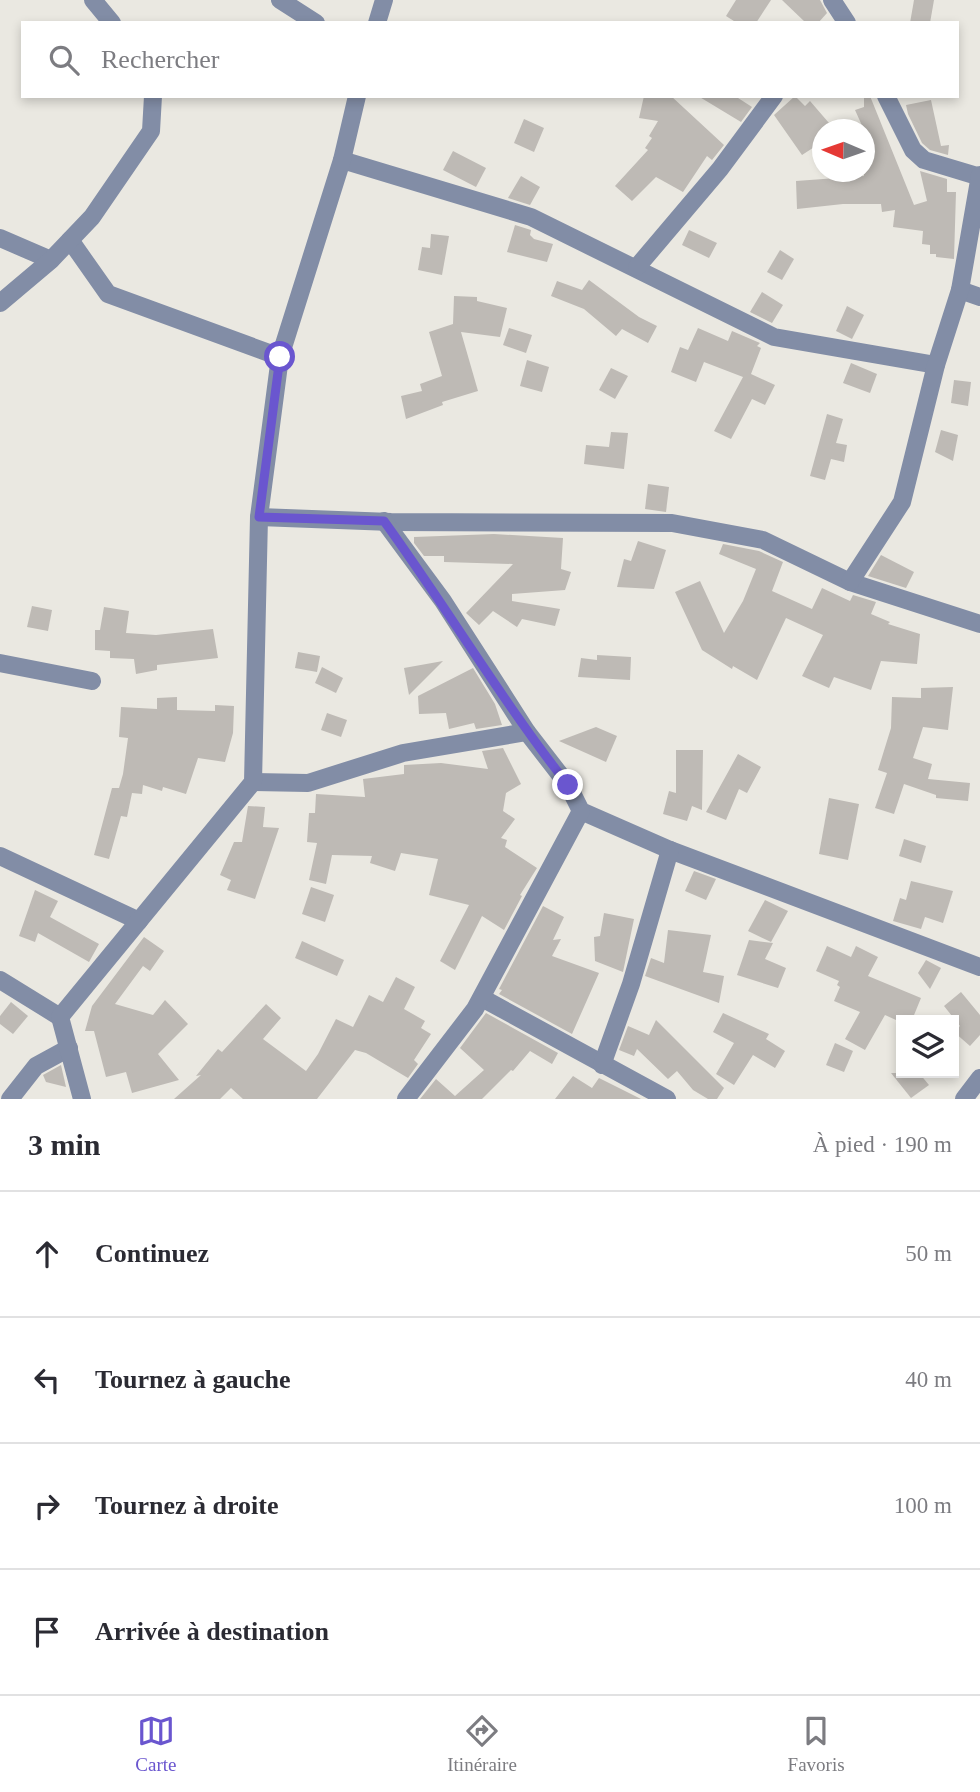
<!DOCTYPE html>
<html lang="fr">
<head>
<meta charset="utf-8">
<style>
  :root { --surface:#fff; --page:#f7f7f7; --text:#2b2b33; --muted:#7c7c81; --line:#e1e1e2; --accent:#6a56cf }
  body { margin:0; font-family:"Times New Roman",serif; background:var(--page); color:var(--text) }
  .controls { position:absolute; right:21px; bottom:21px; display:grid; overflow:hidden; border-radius:0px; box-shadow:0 4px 10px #0003 }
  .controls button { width:63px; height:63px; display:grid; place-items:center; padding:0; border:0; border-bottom:2px solid var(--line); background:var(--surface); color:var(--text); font:35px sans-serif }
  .compass { position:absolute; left:812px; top:119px; width:63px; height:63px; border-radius:50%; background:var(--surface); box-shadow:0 4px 10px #0003; rotate:272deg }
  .stop { position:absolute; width:21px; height:21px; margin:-16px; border:5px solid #6a56cf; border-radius:50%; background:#fff }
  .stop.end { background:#6a56cf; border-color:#fff; box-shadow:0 2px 7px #0008 }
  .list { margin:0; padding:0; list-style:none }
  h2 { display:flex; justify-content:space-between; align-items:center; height:91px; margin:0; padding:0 28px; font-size:30px }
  h2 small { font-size:23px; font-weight:400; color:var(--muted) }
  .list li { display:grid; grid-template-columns:46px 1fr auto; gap:21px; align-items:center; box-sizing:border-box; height:126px; padding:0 28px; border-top:2px solid var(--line) }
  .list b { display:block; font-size:26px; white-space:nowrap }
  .list em { font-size:23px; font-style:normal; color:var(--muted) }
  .icon { flex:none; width:38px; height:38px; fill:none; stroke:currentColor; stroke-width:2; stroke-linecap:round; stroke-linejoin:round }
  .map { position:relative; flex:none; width:980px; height:1099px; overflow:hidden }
  .search { position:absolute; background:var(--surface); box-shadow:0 4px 10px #0003; left:21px; right:21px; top:21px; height:77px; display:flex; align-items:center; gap:18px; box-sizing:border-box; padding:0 24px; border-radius:0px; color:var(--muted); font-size:26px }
  .sheet { height:595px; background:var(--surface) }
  nav { display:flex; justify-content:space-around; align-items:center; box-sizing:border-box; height:98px; border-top:2px solid var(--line); background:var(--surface); font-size:19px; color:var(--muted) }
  nav a { display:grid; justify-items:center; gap:4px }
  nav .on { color:var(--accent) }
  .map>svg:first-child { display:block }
  .building { fill:#bebab5 }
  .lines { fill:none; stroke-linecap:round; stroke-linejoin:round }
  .minor { stroke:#828da6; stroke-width:18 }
  .route { stroke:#6a56cf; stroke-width:9 }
</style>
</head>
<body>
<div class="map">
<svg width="980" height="1099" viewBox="0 0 980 1099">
  <rect width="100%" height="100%" fill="#eae8e1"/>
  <!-- building -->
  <g class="building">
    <path d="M 736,0 L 771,0 L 756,23 L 737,23 L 726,16 Z"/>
    <path d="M 782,0 L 820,0 L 827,13 L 818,23 L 806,23 Z"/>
    <path d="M 914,0 L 934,0 L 930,23 L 910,23 Z"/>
    <path d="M 644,96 L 671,96 L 724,145 L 712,160 L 707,156 L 683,192 L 656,177 L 632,201 L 615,186 L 648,150 L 645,148 L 652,138 L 649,136 L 658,121 L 639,118 Z"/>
    <path d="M 698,96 L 735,96 L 752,107 L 741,122 Z"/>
    <path d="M 795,96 L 805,106 L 810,101 L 835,130 L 822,130 L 822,142 L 802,155 L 774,115 Z"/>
    <path d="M 864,96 L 870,96 L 914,205 L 927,201 L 920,171 L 947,179 L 947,192 L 956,192 L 954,259 L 936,257 L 936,254 L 930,254 L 930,245 L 922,244 L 923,231 L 893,227 L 895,210 L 882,212 L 881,204 L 843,204 L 797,209 L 796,181 L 864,176 L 864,130 L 855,110 L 864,107 Z"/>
    <path d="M 931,100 L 941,146 L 949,145 L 948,155 L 930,150 L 922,143 L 908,114 L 906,105 Z"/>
    <path d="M 524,119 L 544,128 L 534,152 L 514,143 Z"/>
    <path d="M 453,151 L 486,168 L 476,187 L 443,170 Z"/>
    <path d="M 521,176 L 540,187 L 530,205 L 508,198 Z"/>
    <path d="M 515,225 L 531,230 L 530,235 L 534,239 L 553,244 L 547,262 L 507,252 Z"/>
    <path d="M 689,230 L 717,243 L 709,258 L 682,245 Z"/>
    <path d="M 431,234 L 449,236 L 442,275 L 418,270 L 422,247 L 430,248 Z"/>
    <path d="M 780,250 L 794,259 L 782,280 L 767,272 Z"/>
    <path d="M 589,280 L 639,317 L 657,326 L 648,343 L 622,329 L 616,336 L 584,309 L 551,296 L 557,281 L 582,290 Z"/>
    <path d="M 762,292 L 783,305 L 772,323 L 750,312 Z"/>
    <path d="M 454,296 L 477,297 L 477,301 L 507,308 L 500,337 L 461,332 L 478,391 L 442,402 L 443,405 L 406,419 L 401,396 L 422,391 L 420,384 L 442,376 L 429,332 L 453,324 Z"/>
    <path d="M 847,306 L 864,315 L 852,339 L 836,331 Z"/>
    <path d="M 509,328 L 532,335 L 526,353 L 503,345 Z"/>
    <path d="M 698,328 L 728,341 L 732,331 L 760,343 L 757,346 L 761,348 L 751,374 L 775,385 L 765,405 L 752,399 L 731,439 L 714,431 L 743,377 L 704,362 L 696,382 L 671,372 L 680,347 L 688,350 Z"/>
    <path d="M 527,360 L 549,367 L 542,392 L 520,386 Z"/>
    <path d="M 851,363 L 877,374 L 870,393 L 843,383 Z"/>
    <path d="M 611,368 L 628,376 L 615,399 L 599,390 Z"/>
    <path d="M 954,380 L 971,382 L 968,406 L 951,403 Z"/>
    <path d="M 827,414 L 843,419 L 836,443 L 847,445 L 844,462 L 831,459 L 825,480 L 810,476 Z"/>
    <path d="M 941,430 L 958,435 L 953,461 L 935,452 Z"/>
    <path d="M 611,432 L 628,433 L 624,469 L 584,464 L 586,445 L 609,447 Z"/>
    <path d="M 648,484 L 669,487 L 666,512 L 645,509 Z"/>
    <path d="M 494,534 L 563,538 L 561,569 L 571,572 L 565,590 L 512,594 L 512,601 L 560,609 L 555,626 L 522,619 L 517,627 L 493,611 L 479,625 L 466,613 L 513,564 L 444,562 L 444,556 L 424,556 L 414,543 L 414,537 Z"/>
    <path d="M 638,541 L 666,550 L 654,589 L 617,587 L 624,559 L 631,561 Z"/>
    <path d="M 723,544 L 759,551 L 783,562 L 772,591 L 812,609 L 822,588 L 850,601 L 853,595 L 876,602 L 871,614 L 890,622 L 888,624 L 920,634 L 917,664 L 881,661 L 871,690 L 834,677 L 829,688 L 802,676 L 823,635 L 786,618 L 757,680 L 733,666 L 732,669 L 702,650 L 675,592 L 700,581 L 724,633 L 743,601 L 756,569 L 719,554 Z"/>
    <path d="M 881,555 L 914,572 L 906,588 L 868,576 Z"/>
    <path d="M 32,606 L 52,610 L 48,631 L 27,627 Z"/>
    <path d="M 104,607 L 129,611 L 126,633 L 156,635 L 213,629 L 218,658 L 157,665 L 157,670 L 136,674 L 134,659 L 110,658 L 110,651 L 95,650 L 95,630 L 100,630 Z"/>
    <path d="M 298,652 L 320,656 L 317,672 L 295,668 Z"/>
    <path d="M 597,655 L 631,657 L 630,680 L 578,677 L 581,658 L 597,660 Z"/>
    <path d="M 443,661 L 409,695 L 404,668 Z"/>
    <path d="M 322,667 L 343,678 L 336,693 L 315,683 Z"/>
    <path d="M 473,668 L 495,704 L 502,725 L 476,729 L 474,723 L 449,729 L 446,713 L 419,714 L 418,696 Z"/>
    <path d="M 953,687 L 948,730 L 923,727 L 913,758 L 932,764 L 928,779 L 970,783 L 968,801 L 936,798 L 936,795 L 904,784 L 894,814 L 875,808 L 887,773 L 878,770 L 891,728 L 892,697 L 921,698 L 921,688 Z"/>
    <path d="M 177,697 L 177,710 L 215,711 L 215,705 L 234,706 L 233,733 L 225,762 L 198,758 L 186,794 L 163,787 L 162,791 L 143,785 L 142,794 L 132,793 L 127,817 L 121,816 L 109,859 L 94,855 L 112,788 L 119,788 L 123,774 L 128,738 L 119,737 L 121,707 L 157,709 L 157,698 Z"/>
    <path d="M 327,713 L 347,720 L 341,737 L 321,730 Z"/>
    <path d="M 596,727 L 617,736 L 606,762 L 559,741 Z"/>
    <path d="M 503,748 L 521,784 L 506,793 L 503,811 L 515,819 L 501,838 L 507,840 L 505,847 L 537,868 L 520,895 L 522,896 L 504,930 L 482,916 L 455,970 L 440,961 L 469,905 L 429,895 L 438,859 L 401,853 L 395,871 L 370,863 L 372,856 L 332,855 L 326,884 L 309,880 L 317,843 L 307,842 L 309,813 L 315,813 L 316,794 L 365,797 L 363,779 L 404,774 L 404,765 L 441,763 L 488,769 L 482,751 Z"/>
    <path d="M 676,750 L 703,750 L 702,810 L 692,806 L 687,821 L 663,814 L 669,791 L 676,793 Z"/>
    <path d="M 738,754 L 761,767 L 747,793 L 739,789 L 726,820 L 706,812 Z"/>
    <path d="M 829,798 L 859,804 L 848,860 L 819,854 Z"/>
    <path d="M 248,806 L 265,807 L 263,827 L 279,828 L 255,899 L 227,890 L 231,880 L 220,875 L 234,842 L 242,842 Z"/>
    <path d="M 904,839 L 926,846 L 921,863 L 899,856 Z"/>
    <path d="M 694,871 L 716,879 L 706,900 L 685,891 Z"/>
    <path d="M 911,881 L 953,891 L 943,923 L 925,917 L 921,929 L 893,921 L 900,898 L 906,900 Z"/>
    <path d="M 311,887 L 334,895 L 325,922 L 302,914 Z"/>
    <path d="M 35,890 L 58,901 L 50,917 L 99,944 L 89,962 L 38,933 L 35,942 L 19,936 Z"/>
    <path d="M 765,900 L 788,911 L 771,942 L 748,931 Z"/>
    <path d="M 543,906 L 564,917 L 553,940 L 561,939 L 552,956 L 599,973 L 572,1034 L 499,994 L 502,990 L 499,989 Z"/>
    <path d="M 604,913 L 634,919 L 623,972 L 595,961 L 594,937 L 600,936 Z"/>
    <path d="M 668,930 L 711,935 L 703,972 L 724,976 L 719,1003 L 645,976 L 651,958 L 664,963 Z"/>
    <path d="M 144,937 L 164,951 L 150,971 L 143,966 L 115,1004 L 153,1015 L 165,1000 L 188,1024 L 158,1054 L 179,1080 L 132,1093 L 126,1072 L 106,1077 L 94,1031 L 85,1031 L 92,1006 Z"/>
    <path d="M 749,940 L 773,943 L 765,959 L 786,968 L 778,988 L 737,975 Z"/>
    <path d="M 302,941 L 344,960 L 337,976 L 295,958 Z"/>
    <path d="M 827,946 L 851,957 L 856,946 L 878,957 L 868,976 L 921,998 L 912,1020 L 896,1020 L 885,1015 L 865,1050 L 845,1039 L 860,1012 L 834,1001 L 840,987 L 837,985 L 839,981 L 816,971 Z"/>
    <path d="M 926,960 L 941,968 L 930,989 L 918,973 Z"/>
    <path d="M 396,977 L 415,987 L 404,1009 L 425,1021 L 421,1028 L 431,1034 L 414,1060 L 418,1064 L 408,1078 L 366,1053 L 355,1050 L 317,1099 L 243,1099 L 231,1088 L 220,1099 L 174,1099 L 201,1075 L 196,1076 L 218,1049 L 222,1052 L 266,1004 L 281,1018 L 263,1039 L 306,1071 L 318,1054 L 336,1019 L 353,1027 L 369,995 L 383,1002 Z"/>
    <path d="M 961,992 L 980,1015 L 980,1035 L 970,1046 L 954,1032 L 960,1026 L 944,1006 Z"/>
    <path d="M 11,1002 L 28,1016 L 13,1034 L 0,1024 L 0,1016 Z"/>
    <path d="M 486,1013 L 558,1053 L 552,1064 L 530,1051 L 513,1071 L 511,1070 L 482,1099 L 420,1099 L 436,1079 L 455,1096 L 484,1070 L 460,1048 Z"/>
    <path d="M 723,1013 L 769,1034 L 766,1039 L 785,1051 L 775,1068 L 753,1055 L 734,1085 L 716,1074 L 734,1043 L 713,1032 Z"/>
    <path d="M 656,1020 L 724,1088 L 717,1099 L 708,1099 L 693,1090 L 677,1071 L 668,1079 L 637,1049 L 634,1056 L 619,1050 L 628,1026 L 649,1035 Z"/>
    <path d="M 835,1043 L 853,1051 L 844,1072 L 826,1065 Z"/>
    <path d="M 61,1065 L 66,1087 L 46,1082 L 43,1075 Z"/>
    <path d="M 891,1073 L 919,1073 L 929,1085 L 911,1098 Z"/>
    <path d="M 573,1076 L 592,1088 L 599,1078 L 641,1099 L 555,1099 Z"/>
  </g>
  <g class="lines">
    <!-- minor -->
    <g class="minor">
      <path d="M 93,0 L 112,23"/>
      <path d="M 280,0 L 316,23"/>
      <path d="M 832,0 L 847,23"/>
      <path d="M 377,23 L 384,0"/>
      <path d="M 886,96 L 913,150 L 924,160 L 980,177"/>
      <path d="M 342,160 L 531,217 L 774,337 L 936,365"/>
      <path d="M 0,238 L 51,260"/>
      <path d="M 70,240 L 108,294 L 280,357"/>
      <path d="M 637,267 L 720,169 L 774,96"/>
      <path d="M 960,290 L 980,297"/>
      <path d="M 0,303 L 51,260 L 92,217 L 151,131 L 153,96"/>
      <path d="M 259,517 L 391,522 L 672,523 L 763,540 L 850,582 L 980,624"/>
      <path d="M 384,521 L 443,601 L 527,732 L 568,785 L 581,811 L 670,850 L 980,967"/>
      <path d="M 850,582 L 902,502 L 936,365 L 960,290 L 980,175"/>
      <path d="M 0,663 L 92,681"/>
      <path d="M 253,782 L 308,783 L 403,753 L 527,732"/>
      <path d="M 0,856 L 139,921"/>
      <path d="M 0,980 L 60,1017"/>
      <path d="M 482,998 L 667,1099"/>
      <path d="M 602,1065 L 631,984 L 670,850"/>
      <path d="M 10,1099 L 36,1066 L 69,1048"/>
      <path d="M 82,1099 L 60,1017 L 253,782 L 259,517 L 280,357 L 342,160 L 357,96"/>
      <path d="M 406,1099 L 475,1009 L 581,811"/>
      <path d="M 964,1099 L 980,1078"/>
    </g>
  </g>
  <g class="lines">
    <!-- route -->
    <path class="route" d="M 280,357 L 259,517 L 384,521 C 447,608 502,701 568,785"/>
  </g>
</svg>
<div class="controls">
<button><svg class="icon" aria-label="layers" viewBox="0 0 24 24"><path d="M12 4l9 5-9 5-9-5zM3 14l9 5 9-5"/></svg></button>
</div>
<svg class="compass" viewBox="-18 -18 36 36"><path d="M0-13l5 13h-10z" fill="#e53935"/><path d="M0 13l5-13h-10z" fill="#7c7c81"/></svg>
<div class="stop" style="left:280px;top:357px"></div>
<div class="stop end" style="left:568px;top:785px"></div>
<div class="search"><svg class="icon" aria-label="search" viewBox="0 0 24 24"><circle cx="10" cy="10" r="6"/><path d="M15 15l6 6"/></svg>Rechercher</div>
</div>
<section class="sheet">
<h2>3 min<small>À pied · 190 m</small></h2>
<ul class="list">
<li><svg class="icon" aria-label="ahead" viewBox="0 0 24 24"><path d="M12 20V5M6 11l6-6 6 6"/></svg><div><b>Continuez</b></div><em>50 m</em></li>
<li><svg class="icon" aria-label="left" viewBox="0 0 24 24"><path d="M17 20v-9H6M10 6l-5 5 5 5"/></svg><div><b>Tournez à gauche</b></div><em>40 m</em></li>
<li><svg class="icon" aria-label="right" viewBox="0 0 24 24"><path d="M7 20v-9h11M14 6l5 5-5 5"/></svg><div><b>Tournez à droite</b></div><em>100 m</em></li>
<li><svg class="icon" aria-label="arrive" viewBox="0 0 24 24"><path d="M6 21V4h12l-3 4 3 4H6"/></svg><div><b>Arrivée à destination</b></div></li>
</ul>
</section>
<nav>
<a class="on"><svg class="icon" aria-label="map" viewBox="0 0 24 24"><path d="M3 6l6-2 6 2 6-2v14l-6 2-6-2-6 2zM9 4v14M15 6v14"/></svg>Carte</a>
<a><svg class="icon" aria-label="directions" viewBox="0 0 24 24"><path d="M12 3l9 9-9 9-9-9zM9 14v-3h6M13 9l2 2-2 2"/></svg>Itinéraire</a>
<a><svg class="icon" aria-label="saved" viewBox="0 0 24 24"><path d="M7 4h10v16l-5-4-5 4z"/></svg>Favoris</a>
</nav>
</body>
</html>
